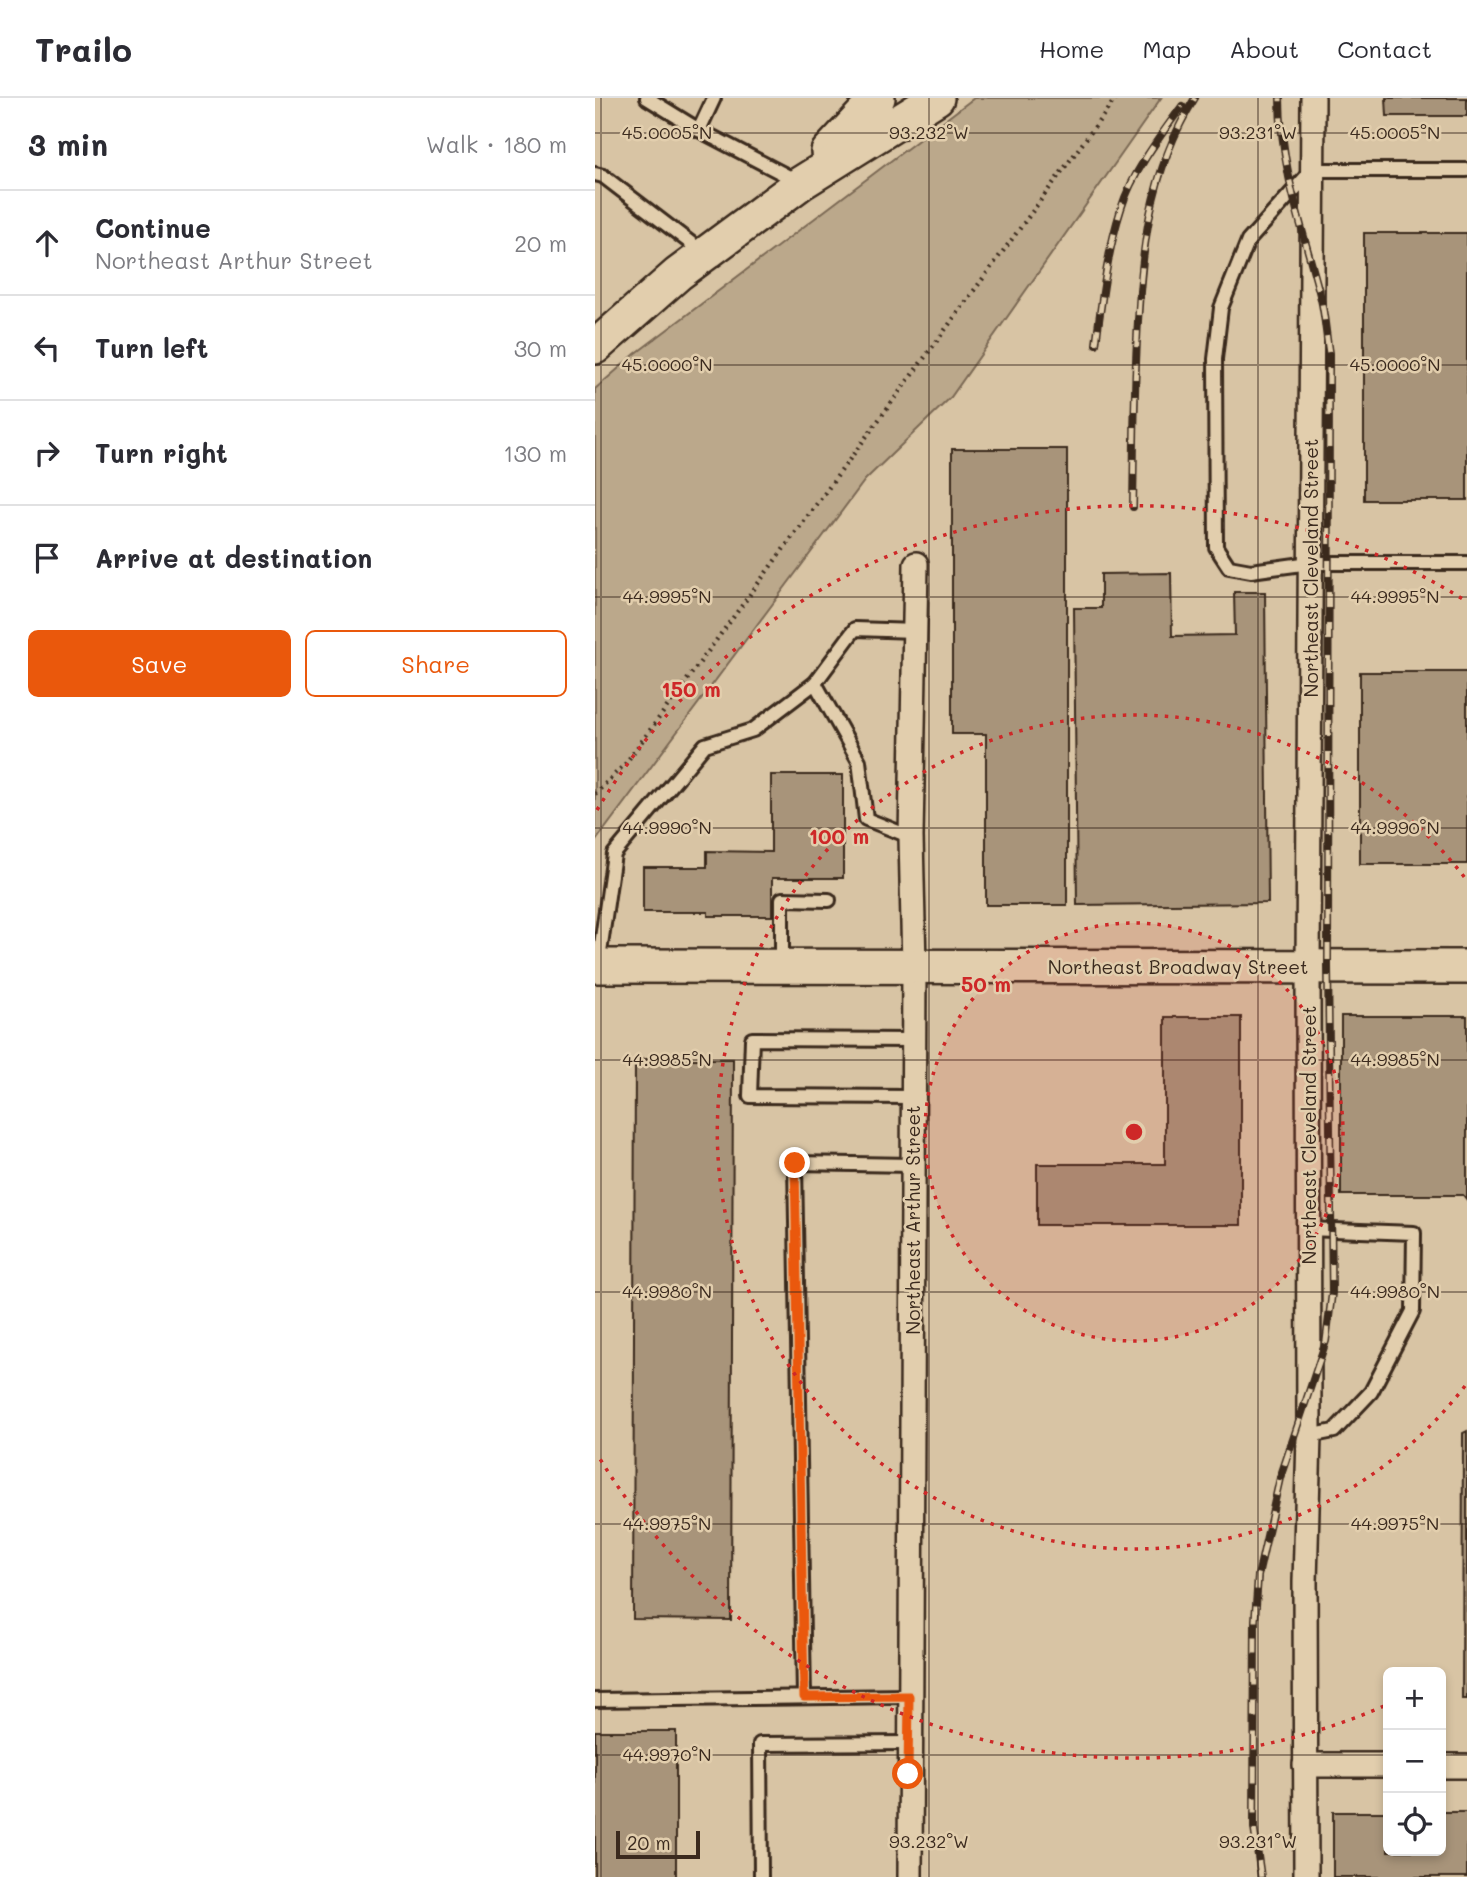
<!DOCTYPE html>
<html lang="en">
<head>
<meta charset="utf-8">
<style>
  :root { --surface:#fff; --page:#f2f2f3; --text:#2b2b33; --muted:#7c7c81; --line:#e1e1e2; --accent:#ea580c }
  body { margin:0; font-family:Mali,sans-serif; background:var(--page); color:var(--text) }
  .controls { position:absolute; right:21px; bottom:21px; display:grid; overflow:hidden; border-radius:10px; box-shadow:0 4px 10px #0003 }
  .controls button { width:63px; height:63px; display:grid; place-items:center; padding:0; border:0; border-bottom:2px solid var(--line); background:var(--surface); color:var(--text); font:35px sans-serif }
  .scale { position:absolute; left:21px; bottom:18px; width:84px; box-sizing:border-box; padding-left:7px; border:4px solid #3b2a1e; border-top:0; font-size:19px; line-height:24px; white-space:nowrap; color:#3b2a1e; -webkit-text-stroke:5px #e2cead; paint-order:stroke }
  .stop { position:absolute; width:21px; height:21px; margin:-16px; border:5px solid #ea580c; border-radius:50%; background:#fff }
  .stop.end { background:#ea580c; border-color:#fff; box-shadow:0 2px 7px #0008 }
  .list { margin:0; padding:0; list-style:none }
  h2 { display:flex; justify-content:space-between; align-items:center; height:91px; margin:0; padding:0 28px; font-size:30px }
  h2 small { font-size:23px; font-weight:400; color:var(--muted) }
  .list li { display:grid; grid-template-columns:46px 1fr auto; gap:21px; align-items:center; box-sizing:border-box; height:105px; padding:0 28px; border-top:2px solid var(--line) }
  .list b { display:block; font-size:26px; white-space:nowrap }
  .list p { margin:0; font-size:23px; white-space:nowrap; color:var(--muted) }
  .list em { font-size:23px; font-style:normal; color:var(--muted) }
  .actions { display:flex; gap:14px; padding:21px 28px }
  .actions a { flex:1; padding:16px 0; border:2px solid var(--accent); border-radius:10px; text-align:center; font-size:24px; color:var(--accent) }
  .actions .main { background:var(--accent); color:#fff }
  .icon { flex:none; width:38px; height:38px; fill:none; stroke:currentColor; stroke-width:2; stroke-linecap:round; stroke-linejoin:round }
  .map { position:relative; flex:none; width:872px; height:1779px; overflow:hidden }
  header { display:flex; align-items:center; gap:42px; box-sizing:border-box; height:98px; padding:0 35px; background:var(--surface); border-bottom:2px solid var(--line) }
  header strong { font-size:33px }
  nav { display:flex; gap:38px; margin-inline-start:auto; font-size:24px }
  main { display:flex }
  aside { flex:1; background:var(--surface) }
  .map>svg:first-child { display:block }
  .green { fill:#bba88b; stroke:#7b6954; stroke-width:2 }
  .building { fill:#a8947a; stroke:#3b2a1e; stroke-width:2 }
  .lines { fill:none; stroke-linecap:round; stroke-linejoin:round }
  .lane-casing { stroke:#3b2a1e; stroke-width:18 }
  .street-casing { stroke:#3b2a1e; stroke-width:28 }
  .secondary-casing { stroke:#3b2a1e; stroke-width:38 }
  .path { stroke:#3b2a1e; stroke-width:4.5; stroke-dasharray:2 5; stroke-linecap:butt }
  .lane { stroke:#e2cead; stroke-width:12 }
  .street { stroke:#e2cead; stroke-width:23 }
  .secondary { stroke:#e2cead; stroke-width:33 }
  .rail-casing { stroke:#3b2a1e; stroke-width:8 }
  .rail { stroke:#e2cead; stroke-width:5; stroke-dasharray:16; stroke-linecap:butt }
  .route { stroke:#ea580c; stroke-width:9 }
  .ticks { fill:none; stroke:#3b2a1e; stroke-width:2; stroke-opacity:0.45 }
  .ring { fill:none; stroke:#ce2828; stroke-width:3.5; stroke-dasharray:3.5 7 }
  .labels { text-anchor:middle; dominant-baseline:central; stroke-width:5; stroke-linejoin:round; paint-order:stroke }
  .street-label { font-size:19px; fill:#3b2a1e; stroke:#e2cead }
  .ticks-label { font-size:18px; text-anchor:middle; fill:#3b2a1e; stroke:#e2cead; stroke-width:5; stroke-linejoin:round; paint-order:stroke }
  .centre { fill:#ce2828; stroke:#e2cead; stroke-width:3.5 }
  .ring-label { font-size:21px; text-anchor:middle; font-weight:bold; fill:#ce2828; stroke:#e2cead; stroke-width:5; stroke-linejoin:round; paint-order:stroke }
</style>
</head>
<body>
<header>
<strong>Trailo</strong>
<nav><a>Home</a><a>Map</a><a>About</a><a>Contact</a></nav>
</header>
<main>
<aside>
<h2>3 min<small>Walk · 180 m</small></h2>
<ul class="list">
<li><svg class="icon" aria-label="ahead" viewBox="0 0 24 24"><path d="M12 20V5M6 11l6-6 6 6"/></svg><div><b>Continue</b><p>Northeast Arthur Street</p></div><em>20 m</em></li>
<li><svg class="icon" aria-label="left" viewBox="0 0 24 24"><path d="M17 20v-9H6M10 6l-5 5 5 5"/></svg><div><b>Turn left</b></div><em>30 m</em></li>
<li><svg class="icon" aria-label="right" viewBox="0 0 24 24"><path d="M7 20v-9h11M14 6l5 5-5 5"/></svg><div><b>Turn right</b></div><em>130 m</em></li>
<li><svg class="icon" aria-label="arrive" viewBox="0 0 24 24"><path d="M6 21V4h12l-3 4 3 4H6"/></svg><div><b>Arrive at destination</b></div></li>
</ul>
<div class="actions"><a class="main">Save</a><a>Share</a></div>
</aside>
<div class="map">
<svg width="872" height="1779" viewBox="0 0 872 1779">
  <rect width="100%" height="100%" fill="#d8c4a4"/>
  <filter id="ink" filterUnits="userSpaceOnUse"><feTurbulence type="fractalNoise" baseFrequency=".0143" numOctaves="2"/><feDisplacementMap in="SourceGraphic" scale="14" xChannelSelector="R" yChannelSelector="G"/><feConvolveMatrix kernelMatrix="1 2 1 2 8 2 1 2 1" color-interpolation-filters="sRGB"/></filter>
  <g filter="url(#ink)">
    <!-- green -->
    <path class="green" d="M 379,0 L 566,0 L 356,299 L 270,382 L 0,744 L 0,291 L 40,256 Z"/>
    <!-- building -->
    <g class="building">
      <path d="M 791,0 L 872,0 L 872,18 L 792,18 Z"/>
      <rect x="769" y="135" width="103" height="267"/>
      <path d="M 357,351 L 472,351 L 472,807 L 391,807 L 391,636 L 357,636 Z"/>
      <path d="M 576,475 L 577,538 L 640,537 L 639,494 L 670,494 L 673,805 L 482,807 L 479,510 L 506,510 L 506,476 Z"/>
      <rect x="765" y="574" width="107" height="192"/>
      <path d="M 176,677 L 248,677 L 248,780 L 177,780 L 177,818 L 113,818 L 113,814 L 48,814 L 48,769 L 112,769 L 112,753 L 176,754 Z"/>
      <path d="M 746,918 L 872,918 L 872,1102 L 868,1097 L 746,1097 Z"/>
      <path d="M 570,919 L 646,919 L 646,1127 L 442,1127 L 442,1066 L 570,1066 Z"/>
      <path d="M 40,961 L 138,961 L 136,1522 L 38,1521 Z"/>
      <path d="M 872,1333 L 872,1601 L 867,1601 L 868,1335 Z"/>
      <rect x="0" y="1633" width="81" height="146"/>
      <path d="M 738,1714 L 793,1714 L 793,1753 L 846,1753 L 846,1714 L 872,1714 L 872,1779 L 738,1779 Z"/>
    </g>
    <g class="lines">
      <defs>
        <g id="lane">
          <path d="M 52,0 L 104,32 L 202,83"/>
          <path d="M 104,32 L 119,0"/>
          <path d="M 872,72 L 717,72 L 653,143 L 626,210 L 620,261 L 621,449 L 634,469 L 656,473 L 715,465 L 872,465"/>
          <path d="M 0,76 L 8,78 L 110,156"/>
          <path d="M 220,585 L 260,531 L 320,533"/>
          <path d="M 3,868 L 19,756 L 110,647 L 158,632 L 220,585 L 264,663 L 271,721 L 316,739"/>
          <path d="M 187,868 L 187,801 L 234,802"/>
          <path d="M 317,942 L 157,941 L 155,998 L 318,999"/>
          <path d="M 712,1131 L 819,1135 L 818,1213 L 776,1294 L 739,1333 L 714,1338"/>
          <path d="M 209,1599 L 200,1065 L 317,1067"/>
          <path d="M 0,1602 L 314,1598"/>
          <path d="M 166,1779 L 165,1646 L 314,1645"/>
        </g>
        <g id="street">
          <path d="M 710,1667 L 793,1667"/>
          <path d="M 846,1668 L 872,1668"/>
          <path d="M 315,1779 L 319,868 L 316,739 L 321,466"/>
          <path d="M 711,1779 L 710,1484 L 714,1338 L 713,868 L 718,0"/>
        </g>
        <g id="secondary">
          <path d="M 233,54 L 283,0"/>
          <path d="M 0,249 L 83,176 L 206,85 L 342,0"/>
          <path d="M 0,868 L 872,869"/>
        </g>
      </defs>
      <!-- lane casing -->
      <use href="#lane" class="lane-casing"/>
      <!-- street casing -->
      <use href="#street" class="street-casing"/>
      <!-- secondary casing -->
      <use href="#secondary" class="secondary-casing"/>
      <!-- path -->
      <path class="path" d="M 0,696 L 30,666 L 521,0"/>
      <!-- lane -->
      <use href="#lane" class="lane"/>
      <!-- street -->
      <use href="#street" class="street"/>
      <!-- secondary -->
      <use href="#secondary" class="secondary"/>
      <defs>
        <g id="rail">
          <path d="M 501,246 C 507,200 512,155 526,111 C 537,75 565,38 587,8"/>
          <path d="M 538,409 C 539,353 539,298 542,242 C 546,156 553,75 600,0"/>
          <path d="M 666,1779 L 659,1730 L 660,1522 L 663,1478 L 685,1380 L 731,1243 L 737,1195 L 733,868 L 734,255 C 731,237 730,218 726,201 C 709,135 685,69 685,0"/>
        </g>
      </defs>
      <!-- rail casing -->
      <use href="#rail" class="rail-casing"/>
      <!-- rail -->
      <use href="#rail" class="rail"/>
    </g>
  </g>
  <g class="lines" filter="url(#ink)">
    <!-- route -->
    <path class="route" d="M 200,1065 L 209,1599 L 314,1598 L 313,1676"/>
  </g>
  <!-- ticks -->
  <path class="ticks" d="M 6,0 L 6,1779M 334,0 L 334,1779M 663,0 L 663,1779M 0,35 L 872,35M 0,267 L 872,267M 0,499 L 872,499M 0,730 L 872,730M 0,962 L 872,962M 0,1194 L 872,1194M 0,1426 L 872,1426M 0,1657 L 793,1657M 846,1657 L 872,1657"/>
  <!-- distance rings -->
  <circle cx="539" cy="1034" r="209" fill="#ce2828" fill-opacity=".12"/>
  <g class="ring">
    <circle cx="539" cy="1034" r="209"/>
    <path d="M870 1288A417 417 0 1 1 870 780"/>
    <path d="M789 1608A626 626 0 0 1 2 1356M2 712A626 626 0 0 1 871 503"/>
  </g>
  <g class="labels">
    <!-- street labels -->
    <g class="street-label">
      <text transform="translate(715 470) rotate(-90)">Northeast Cleveland Street</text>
      <text x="583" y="868">Northeast Broadway Street</text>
      <text transform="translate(713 1037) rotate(-90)">Northeast Cleveland Street</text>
      <text transform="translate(317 1122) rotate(-90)">Northeast Arthur Street</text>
    </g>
  </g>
  <g class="ticks-label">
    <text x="334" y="41">93.232°W</text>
    <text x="663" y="41">93.231°W</text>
    <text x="72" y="41">45.0005°N</text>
    <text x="800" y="41">45.0005°N</text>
    <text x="72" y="273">45.0000°N</text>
    <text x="800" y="273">45.0000°N</text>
    <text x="72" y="505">44.9995°N</text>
    <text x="800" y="505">44.9995°N</text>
    <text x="72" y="736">44.9990°N</text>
    <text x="800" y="736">44.9990°N</text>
    <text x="72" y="968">44.9985°N</text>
    <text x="800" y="968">44.9985°N</text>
    <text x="72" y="1200">44.9980°N</text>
    <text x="800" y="1200">44.9980°N</text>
    <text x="72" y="1432">44.9975°N</text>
    <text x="800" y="1432">44.9975°N</text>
    <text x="72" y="1663">44.9970°N</text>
    <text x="334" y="1750">93.232°W</text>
    <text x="663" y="1750">93.231°W</text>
  </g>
  <circle cx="539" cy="1034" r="10" class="centre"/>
  <g class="ring-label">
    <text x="96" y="599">150 m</text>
    <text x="244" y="746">100 m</text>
    <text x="391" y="894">50 m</text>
  </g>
</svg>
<div class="controls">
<button>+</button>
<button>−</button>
<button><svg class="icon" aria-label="locate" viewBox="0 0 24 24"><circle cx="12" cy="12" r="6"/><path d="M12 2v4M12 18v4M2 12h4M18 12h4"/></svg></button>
</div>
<div class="scale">20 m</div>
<div class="stop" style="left:313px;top:1676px"></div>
<div class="stop end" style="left:200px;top:1065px"></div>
</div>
</main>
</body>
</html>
